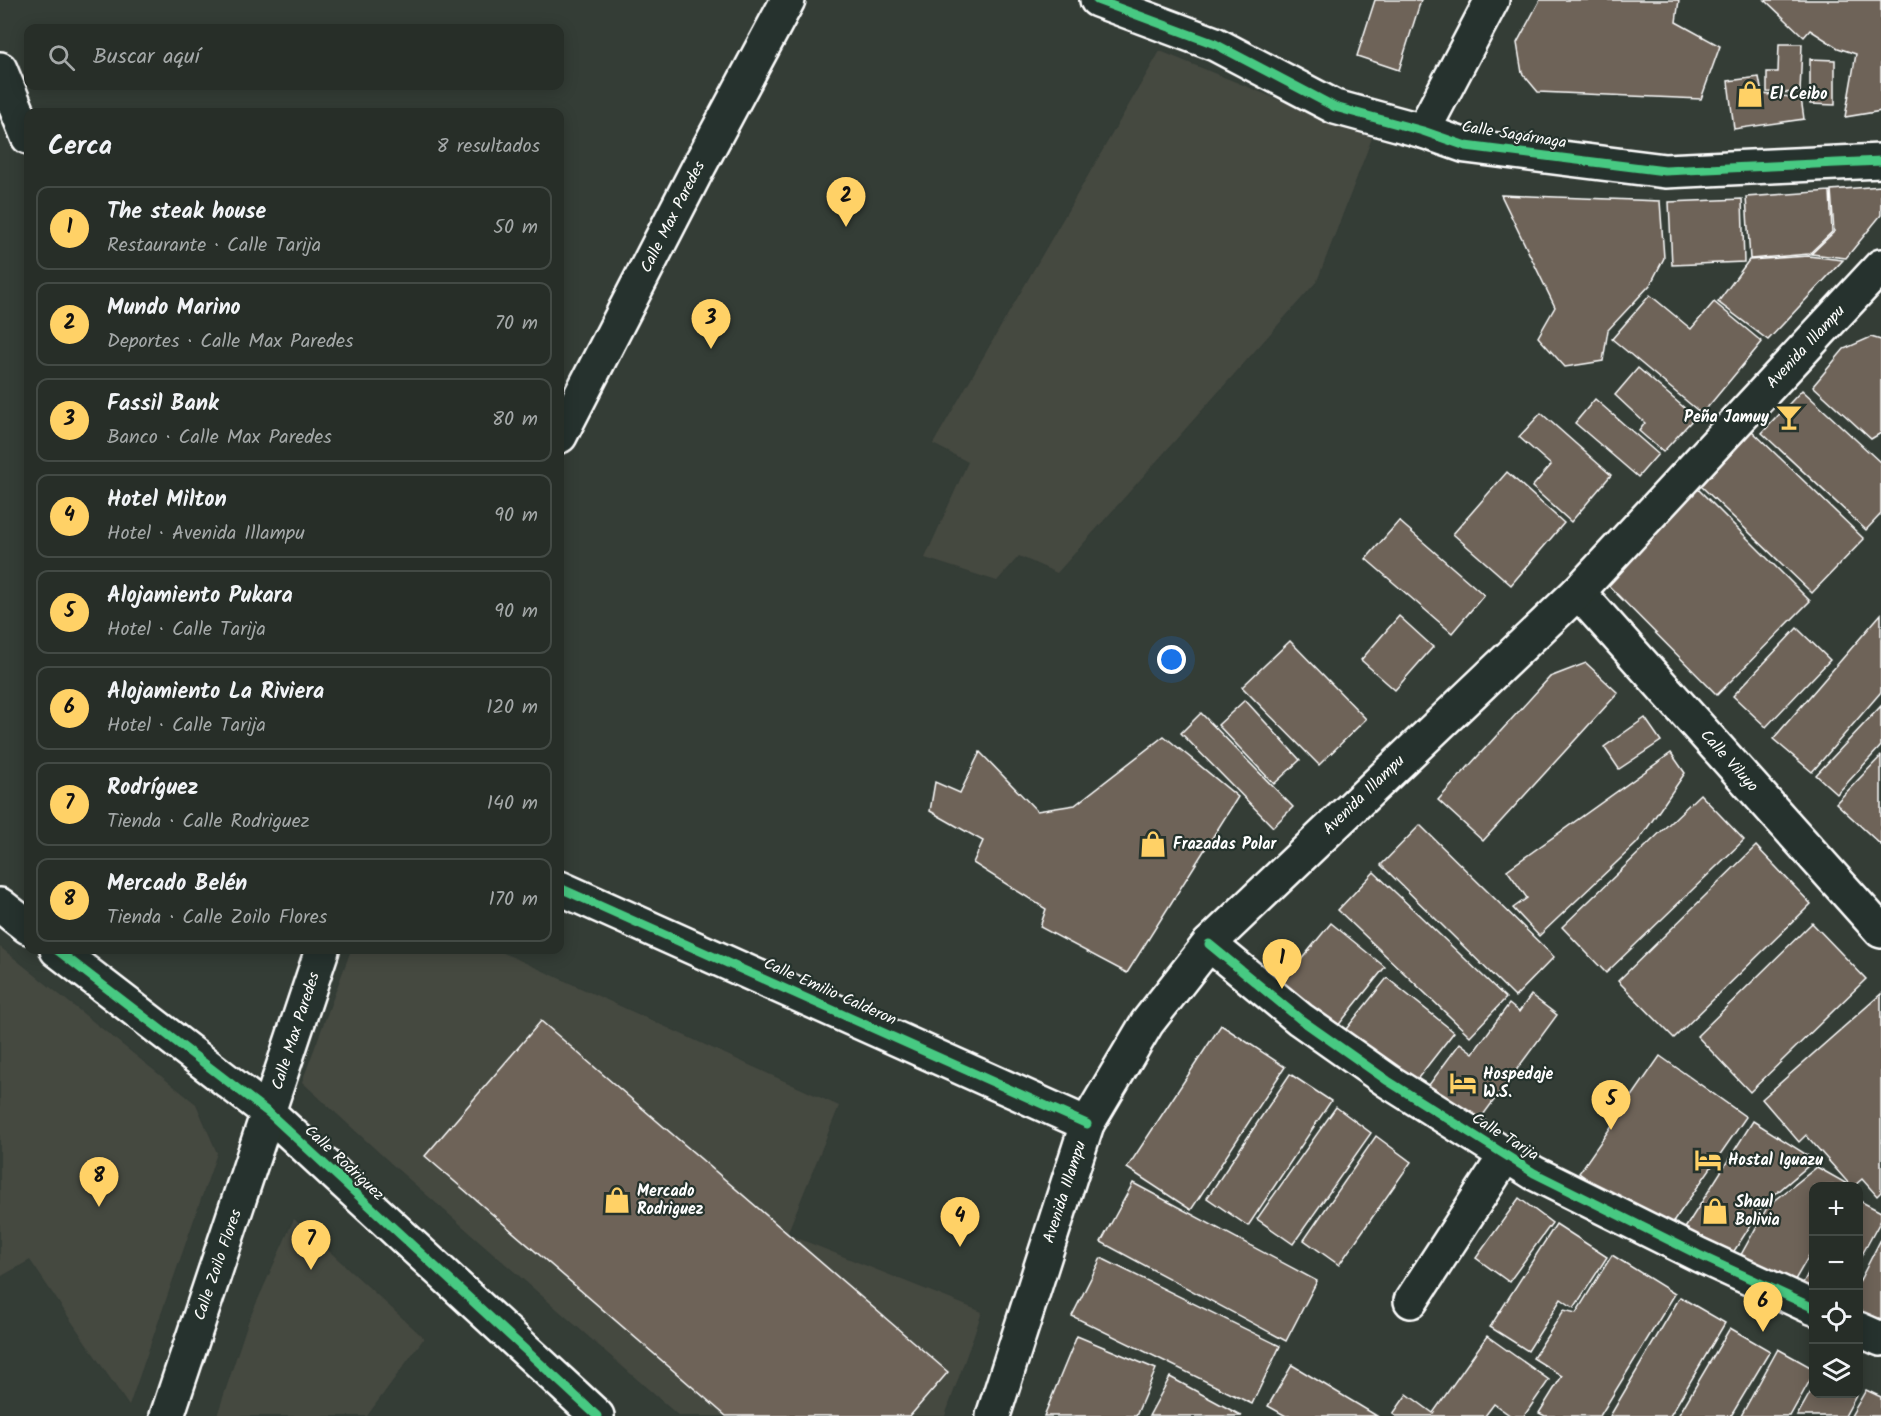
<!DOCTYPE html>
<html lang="es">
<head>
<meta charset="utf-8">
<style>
  :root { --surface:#272e28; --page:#2f3630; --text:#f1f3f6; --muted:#a4a8a8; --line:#434a45; --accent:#ffd166 }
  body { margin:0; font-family:Kalam,sans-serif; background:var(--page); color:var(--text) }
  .controls { position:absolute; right:18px; bottom:18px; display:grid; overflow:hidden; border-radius:12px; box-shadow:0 3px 15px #0003 }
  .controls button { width:54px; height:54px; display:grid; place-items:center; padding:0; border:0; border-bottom:2px solid var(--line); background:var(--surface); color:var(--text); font:30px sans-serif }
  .you { position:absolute; left:1172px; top:660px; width:21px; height:21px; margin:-15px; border:4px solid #fff; border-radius:50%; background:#1a73e8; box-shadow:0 0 0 9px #1a73e833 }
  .badge { display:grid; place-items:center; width:39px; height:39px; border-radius:50%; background:var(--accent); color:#111; font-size:20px; font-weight:700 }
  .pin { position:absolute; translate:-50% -50px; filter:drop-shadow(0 2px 3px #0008) }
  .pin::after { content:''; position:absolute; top:32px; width:21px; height:18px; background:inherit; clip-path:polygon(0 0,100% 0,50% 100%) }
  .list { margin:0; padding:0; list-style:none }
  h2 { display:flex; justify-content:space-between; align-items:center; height:78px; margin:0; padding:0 24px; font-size:26px }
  h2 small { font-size:20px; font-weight:400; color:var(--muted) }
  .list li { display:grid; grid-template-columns:39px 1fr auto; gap:18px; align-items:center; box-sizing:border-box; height:84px; margin:0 12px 12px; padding:0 12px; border:2px solid var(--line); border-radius:12px }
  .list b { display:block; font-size:22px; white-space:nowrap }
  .list p { margin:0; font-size:20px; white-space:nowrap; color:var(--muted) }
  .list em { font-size:20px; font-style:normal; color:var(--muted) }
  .icon { flex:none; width:33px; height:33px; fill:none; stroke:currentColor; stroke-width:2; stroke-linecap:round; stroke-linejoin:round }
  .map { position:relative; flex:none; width:1881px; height:1416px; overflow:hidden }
  .search { position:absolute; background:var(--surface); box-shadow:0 3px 15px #0003; left:24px; top:24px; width:540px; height:66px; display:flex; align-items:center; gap:15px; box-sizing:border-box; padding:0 21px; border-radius:12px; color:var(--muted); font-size:22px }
  .panel { position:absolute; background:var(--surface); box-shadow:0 3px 15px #0003; left:24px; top:108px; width:540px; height:846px; border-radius:12px }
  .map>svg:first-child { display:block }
  .built { fill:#454840 }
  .building { fill:#6e6358; stroke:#fff; stroke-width:1.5 }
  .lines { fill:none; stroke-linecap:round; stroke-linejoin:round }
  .minor-casing { stroke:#fff; stroke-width:38 }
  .major-casing { stroke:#fff; stroke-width:38 }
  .minor { stroke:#26332d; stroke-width:33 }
  .major { stroke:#26332d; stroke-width:33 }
  .cycleway-casing { stroke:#26332d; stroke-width:13 }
  .cycleway { stroke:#46c982; stroke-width:9 }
  .labels { text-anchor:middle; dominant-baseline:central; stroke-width:4.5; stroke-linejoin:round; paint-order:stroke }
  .poi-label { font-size:16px; font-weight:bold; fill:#fff; stroke:#26332d; text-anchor:start }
  .street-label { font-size:16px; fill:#fff; stroke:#26332d }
</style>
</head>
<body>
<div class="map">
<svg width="1881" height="1416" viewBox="0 0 1881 1416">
  <rect width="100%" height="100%" fill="#343d36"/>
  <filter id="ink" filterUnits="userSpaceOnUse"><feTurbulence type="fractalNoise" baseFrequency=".0167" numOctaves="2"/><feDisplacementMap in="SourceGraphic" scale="12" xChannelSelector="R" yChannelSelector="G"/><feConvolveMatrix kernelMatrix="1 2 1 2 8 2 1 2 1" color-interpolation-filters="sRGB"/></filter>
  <g filter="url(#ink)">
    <!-- built -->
    <g class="built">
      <path d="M 1160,51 L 1372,138 L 1317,281 L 1057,573 L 1019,556 L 997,581 L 925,558 L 968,462 L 933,444 Z"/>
      <path d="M 0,947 L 196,1104 L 217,1153 L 129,1406 L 30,1260 L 0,1277 Z"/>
      <path d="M 351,950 L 497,950 L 839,1106 L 787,1234 L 982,1312 L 945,1416 L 679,1416 L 395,1167 L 302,1082 Z"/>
      <path d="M 294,1219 L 424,1338 L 367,1416 L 217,1416 L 248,1322 Z"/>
    </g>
    <!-- building -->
    <g class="building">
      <path d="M 1375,0 L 1421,0 L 1399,70 L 1357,56 Z"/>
      <path d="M 1540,0 L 1679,0 L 1676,22 L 1720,46 L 1701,99 L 1538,92 L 1522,73 L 1517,43 Z"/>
      <path d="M 1765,0 L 1881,0 L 1881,111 L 1845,117 L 1856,54 L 1838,48 L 1810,30 L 1804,37 Z"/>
      <path d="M 1779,44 L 1802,44 L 1800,93 L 1767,92 L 1767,72 L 1778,72 Z"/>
      <path d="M 1810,59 L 1835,60 L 1835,105 L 1810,104 Z"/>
      <path d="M 1759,77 L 1762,94 L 1801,98 L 1804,119 L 1734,129 L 1728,81 Z"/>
      <path d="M 1881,186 L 1881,215 L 1846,258 L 1811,254 L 1834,232 L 1831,190 Z"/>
      <path d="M 1830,191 L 1832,232 L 1809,254 L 1750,259 L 1746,197 Z"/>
      <path d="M 1501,195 L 1660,201 L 1664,258 L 1650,285 L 1608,330 L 1603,361 L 1565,367 L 1538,337 L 1555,307 Z"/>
      <path d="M 1742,199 L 1744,262 L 1672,265 L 1669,202 Z"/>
      <path d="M 1808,256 L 1843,260 L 1768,340 L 1718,302 L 1749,260 Z"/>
      <path d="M 1650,295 L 1691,329 L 1714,302 L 1762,342 L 1702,414 L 1612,339 Z"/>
      <path d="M 1871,337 L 1881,340 L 1881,433 L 1871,439 L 1813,386 L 1844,349 Z"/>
      <path d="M 1638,368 L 1695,417 L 1663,452 L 1639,431 L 1645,423 L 1615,395 Z"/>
      <path d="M 1802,390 L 1881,463 L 1881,514 L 1866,530 L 1762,433 Z"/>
      <path d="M 1595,399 L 1658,454 L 1638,477 L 1575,423 Z"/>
      <path d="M 1541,413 L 1611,475 L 1571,522 L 1532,487 L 1551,465 L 1519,437 Z"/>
      <path d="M 1752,431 L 1864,539 L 1812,593 L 1701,486 Z"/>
      <path d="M 1507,472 L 1564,523 L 1511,585 L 1453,534 Z"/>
      <path d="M 1695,486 L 1810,601 L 1717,695 L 1602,579 Z"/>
      <path d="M 1399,521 L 1484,595 L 1452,633 L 1366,559 Z"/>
      <path d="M 1881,614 L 1881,692 L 1812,772 L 1773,739 Z"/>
      <path d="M 1399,616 L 1433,647 L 1395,690 L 1361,660 Z"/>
      <path d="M 1797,628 L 1830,660 L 1766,727 L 1733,696 Z"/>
      <path d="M 1290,641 L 1366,719 L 1319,765 L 1242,687 Z"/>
      <path d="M 1586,663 L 1618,693 L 1483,841 L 1438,800 L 1550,677 Z"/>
      <path d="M 1245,700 L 1300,760 L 1274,784 L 1218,725 Z"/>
      <path d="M 1881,706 L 1881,746 L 1837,794 L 1816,775 Z"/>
      <path d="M 1201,713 L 1293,807 L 1273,827 L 1181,733 Z"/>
      <path d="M 1645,718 L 1661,741 L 1619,769 L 1604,747 Z"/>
      <path d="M 1164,736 L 1238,797 L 1127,973 L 1040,927 L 1046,909 L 973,863 L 983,841 L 930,811 L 935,782 L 960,793 L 980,752 L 1037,811 L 1075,805 Z"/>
      <path d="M 1671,753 L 1685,773 L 1637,843 L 1539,936 L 1513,908 L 1527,898 L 1507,870 Z"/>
      <path d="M 1881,756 L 1881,845 L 1836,803 Z"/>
      <path d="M 1700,794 L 1744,840 L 1606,973 L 1562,927 Z"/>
      <path d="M 1420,825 L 1554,957 L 1515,997 L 1381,865 Z"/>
      <path d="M 1756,846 L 1811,904 L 1674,1038 L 1618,981 Z"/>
      <path d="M 1374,872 L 1506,998 L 1470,1036 L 1338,910 Z"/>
      <path d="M 1331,923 L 1385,967 L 1333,1032 L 1278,988 Z"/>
      <path d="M 1812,923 L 1866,979 L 1750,1092 L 1697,1036 Z"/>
      <path d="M 1387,978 L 1454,1032 L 1411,1087 L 1343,1033 Z"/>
      <path d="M 1881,994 L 1881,1192 L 1877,1196 L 1862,1179 L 1854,1186 L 1851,1186 L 1806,1135 L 1799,1142 L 1762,1099 Z"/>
      <path d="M 1531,995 L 1557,1015 L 1475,1126 L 1426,1089 L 1460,1043 L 1473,1053 L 1509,1004 L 1519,1012 Z"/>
      <path d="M 541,1021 L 948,1372 L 910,1416 L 726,1416 L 425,1156 Z"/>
      <path d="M 1221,1025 L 1285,1067 L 1191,1210 L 1127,1168 Z"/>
      <path d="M 1660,1056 L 1746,1117 L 1665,1234 L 1579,1173 Z"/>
      <path d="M 1290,1074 L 1331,1101 L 1248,1226 L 1207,1198 Z"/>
      <path d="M 1336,1107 L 1371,1133 L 1293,1244 L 1257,1219 Z"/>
      <path d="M 1753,1121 L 1815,1160 L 1765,1203 L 1727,1262 L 1682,1233 Z"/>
      <path d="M 1376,1136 L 1411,1162 L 1339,1265 L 1304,1240 Z"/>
      <path d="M 1817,1167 L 1849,1185 L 1814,1186 L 1814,1247 L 1788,1292 L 1737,1262 L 1768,1206 Z"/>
      <path d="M 1133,1183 L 1317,1281 L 1286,1341 L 1101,1242 Z"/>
      <path d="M 1519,1198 L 1552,1223 L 1509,1282 L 1476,1258 Z"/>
      <path d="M 1858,1200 L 1881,1212 L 1881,1220 L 1858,1262 Z"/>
      <path d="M 1556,1224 L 1607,1257 L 1574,1308 L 1561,1299 L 1528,1351 L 1490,1327 Z"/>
      <path d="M 1881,1239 L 1881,1326 L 1858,1315 L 1858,1284 Z"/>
      <path d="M 1612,1255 L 1675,1294 L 1600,1416 L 1545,1416 L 1539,1413 L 1562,1376 L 1533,1358 L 1564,1310 L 1576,1313 Z"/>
      <path d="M 1101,1258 L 1280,1346 L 1252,1404 L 1072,1316 Z"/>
      <path d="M 1814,1262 L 1814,1296 L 1800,1289 Z"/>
      <path d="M 1680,1297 L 1725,1323 L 1670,1416 L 1610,1416 Z"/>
      <path d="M 1730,1328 L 1770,1351 L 1731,1416 L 1678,1416 Z"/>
      <path d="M 1077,1336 L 1156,1369 L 1136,1416 L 1044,1416 Z"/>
      <path d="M 1487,1336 L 1549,1380 L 1524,1416 L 1511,1416 L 1494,1404 L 1485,1416 L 1396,1416 L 1393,1414 L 1407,1394 L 1433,1413 Z"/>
      <path d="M 1778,1349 L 1814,1369 L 1814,1373 L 1790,1416 L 1741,1416 Z"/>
      <path d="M 1292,1365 L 1377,1416 L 1286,1416 L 1268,1406 Z"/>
      <path d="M 1170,1377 L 1242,1416 L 1149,1416 Z"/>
      <path d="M 1814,1386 L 1814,1394 L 1857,1394 L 1845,1416 L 1797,1416 Z"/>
      <path d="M 1866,1390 L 1881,1397 L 1881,1416 L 1851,1416 Z"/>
    </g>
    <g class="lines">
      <defs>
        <g id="minor">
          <path d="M 1097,0 L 1215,44 L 1335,107 L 1423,131 L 1466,146 L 1665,171 L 1881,161"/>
          <path d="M 0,69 L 28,137"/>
          <path d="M 1423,131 L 1492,0"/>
          <path d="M 1578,592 L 1881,931"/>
          <path d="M 560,888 L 1087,1124"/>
          <path d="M 0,905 L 28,927"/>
          <path d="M 1209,944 L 1300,1019 L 1388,1081 L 1534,1173 L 1699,1255 L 1814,1308"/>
          <path d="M 57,950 L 269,1113 L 597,1416"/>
          <path d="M 1411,1301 L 1506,1155"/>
          <path d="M 1858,1329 L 1881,1339"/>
        </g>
        <g id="major">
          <path d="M 560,436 L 697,170 L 788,0"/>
          <path d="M 167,1416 L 322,950"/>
          <path d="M 993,1416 L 1087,1124 L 1147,1023 L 1209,944 L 1578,592 L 1881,266"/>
        </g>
      </defs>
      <!-- minor casing -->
      <use href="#minor" class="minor-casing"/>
      <!-- major casing -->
      <use href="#major" class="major-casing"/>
      <!-- minor -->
      <use href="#minor" class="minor"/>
      <!-- major -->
      <use href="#major" class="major"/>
      <defs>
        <g id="cycleway">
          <path d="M 1097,0 L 1215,44 L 1335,107 L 1423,131 L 1466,146 L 1665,171 L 1881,161"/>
          <path d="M 560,888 L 1087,1124"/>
          <path d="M 1209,944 L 1300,1019 L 1388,1081 L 1534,1173 L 1699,1255 L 1814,1308"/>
          <path d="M 57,950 L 269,1113 L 597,1416"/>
        </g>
      </defs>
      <!-- cycleway casing -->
      <use href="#cycleway" class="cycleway-casing"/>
      <!-- cycleway -->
      <use href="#cycleway" class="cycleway"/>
    </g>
  </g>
  <!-- icons -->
  <defs>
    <symbol id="shop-bare" viewBox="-9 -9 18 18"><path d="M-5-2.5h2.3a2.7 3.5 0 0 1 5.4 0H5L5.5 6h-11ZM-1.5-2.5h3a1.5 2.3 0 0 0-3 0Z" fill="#ffd166" stroke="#26332d" stroke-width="2.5" paint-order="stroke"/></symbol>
    <symbol id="bar-bare" viewBox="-9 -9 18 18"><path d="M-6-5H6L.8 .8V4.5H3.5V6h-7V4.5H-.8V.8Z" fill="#ffd166" stroke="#26332d" stroke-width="2.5" paint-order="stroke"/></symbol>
    <symbol id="hotel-bare" viewBox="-9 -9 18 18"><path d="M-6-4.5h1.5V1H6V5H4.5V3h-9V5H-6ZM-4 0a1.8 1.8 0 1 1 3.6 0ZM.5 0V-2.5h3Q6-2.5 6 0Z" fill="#ffd166" stroke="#26332d" stroke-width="2.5" paint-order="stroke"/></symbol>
  </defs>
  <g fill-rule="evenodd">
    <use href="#shop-bare" x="1731" y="75" width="38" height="38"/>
    <use href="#bar-bare" x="1770" y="398" width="38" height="38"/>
    <use href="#shop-bare" x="1134" y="825" width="38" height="38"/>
    <use href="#hotel-bare" x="1444" y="1064" width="38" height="38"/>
    <use href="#hotel-bare" x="1689" y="1141" width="38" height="38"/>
    <use href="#shop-bare" x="598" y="1181" width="38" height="38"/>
    <use href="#shop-bare" x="1696" y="1192" width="38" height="38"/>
  </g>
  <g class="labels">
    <!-- poi labels -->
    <g class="poi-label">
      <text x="1770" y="94">El Ceibo</text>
      <text x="1769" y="417" text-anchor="end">Peña Jamuy</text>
      <text x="1173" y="844">Frazadas Polar</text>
      <text x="1483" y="1074">Hospedaje<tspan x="1483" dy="18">W.S.</tspan></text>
      <text x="1728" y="1160">Hostal Iguazu</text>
      <text x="637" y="1191">Mercado<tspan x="637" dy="18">Rodriguez</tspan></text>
      <text x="1735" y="1202">Shaul<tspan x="1735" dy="18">Bolivia</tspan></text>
    </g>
    <!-- street labels -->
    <g class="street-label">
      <text transform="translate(1514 135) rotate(9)">Calle Sagárnaga</text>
      <text transform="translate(673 217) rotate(-63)">Calle Max Paredes</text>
      <text transform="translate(1806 347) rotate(-47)">Avenida Illampu</text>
      <text transform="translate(1729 761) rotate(48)">Calle Viluyo</text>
      <text transform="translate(1364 795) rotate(-44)">Avenida Illampu</text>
      <text transform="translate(830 992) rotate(24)">Calle Emilio Calderon</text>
      <text transform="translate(296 1031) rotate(-72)">Calle Max Paredes</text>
      <text transform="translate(1505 1137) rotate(32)">Calle Tarija</text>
      <text transform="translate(344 1163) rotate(43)">Calle Rodriguez</text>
      <text transform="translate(1065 1192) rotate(-72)">Avenida Illampu</text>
      <text transform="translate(218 1265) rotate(-71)">Calle Zoilo Flores</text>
    </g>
  </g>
</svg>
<div class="controls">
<button>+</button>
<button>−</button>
<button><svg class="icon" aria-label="locate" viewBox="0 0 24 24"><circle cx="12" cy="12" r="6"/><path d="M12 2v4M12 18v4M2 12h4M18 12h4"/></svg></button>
<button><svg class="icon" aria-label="layers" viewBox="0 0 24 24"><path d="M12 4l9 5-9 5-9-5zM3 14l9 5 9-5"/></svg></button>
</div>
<div class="you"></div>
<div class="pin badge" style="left:1282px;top:989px">1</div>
<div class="pin badge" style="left:846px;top:227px">2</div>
<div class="pin badge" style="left:711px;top:349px">3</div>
<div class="pin badge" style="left:960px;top:1247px">4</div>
<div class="pin badge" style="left:1611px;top:1130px">5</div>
<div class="pin badge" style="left:1763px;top:1332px">6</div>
<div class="pin badge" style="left:311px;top:1270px">7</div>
<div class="pin badge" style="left:99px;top:1207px">8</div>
<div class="search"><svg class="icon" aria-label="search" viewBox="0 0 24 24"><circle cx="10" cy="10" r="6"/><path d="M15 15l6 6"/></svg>Buscar aquí</div>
<section class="panel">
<h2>Cerca<small>8 resultados</small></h2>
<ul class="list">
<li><span class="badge">1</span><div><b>The steak house</b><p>Restaurante · Calle Tarija</p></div><em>50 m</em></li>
<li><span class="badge">2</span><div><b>Mundo Marino</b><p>Deportes · Calle Max Paredes</p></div><em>70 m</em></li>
<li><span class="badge">3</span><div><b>Fassil Bank</b><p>Banco · Calle Max Paredes</p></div><em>80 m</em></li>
<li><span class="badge">4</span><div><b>Hotel Milton</b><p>Hotel · Avenida Illampu</p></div><em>90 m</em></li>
<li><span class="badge">5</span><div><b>Alojamiento Pukara</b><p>Hotel · Calle Tarija</p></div><em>90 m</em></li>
<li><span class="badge">6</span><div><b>Alojamiento La Riviera</b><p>Hotel · Calle Tarija</p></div><em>120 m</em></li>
<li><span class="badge">7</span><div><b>Rodríguez</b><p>Tienda · Calle Rodriguez</p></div><em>140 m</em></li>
<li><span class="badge">8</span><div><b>Mercado Belén</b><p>Tienda · Calle Zoilo Flores</p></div><em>170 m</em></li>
</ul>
</section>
</div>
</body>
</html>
